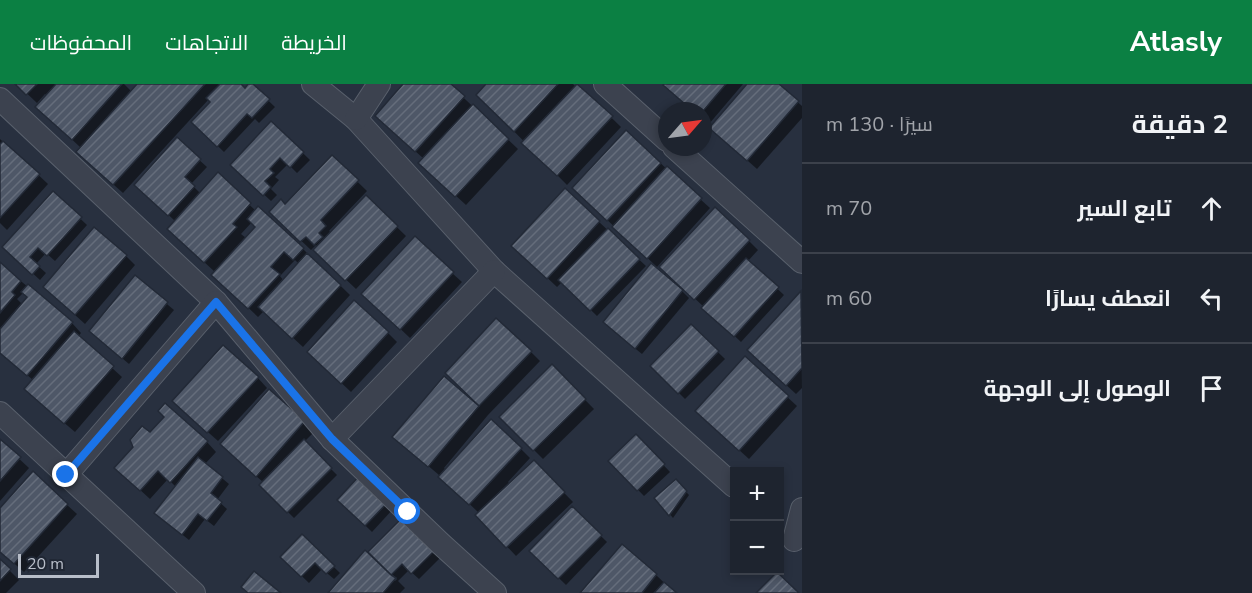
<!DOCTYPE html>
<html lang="ar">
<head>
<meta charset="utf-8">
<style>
  :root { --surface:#1e242f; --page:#262c37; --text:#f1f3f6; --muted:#a1a4aa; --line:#3c414b; --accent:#0b8043 }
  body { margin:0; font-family:"Nunito Sans",Cairo,sans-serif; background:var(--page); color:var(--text); direction:rtl }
  .controls { position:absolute; right:18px; bottom:18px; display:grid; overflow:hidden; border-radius:0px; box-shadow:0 3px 9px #0003 }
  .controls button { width:54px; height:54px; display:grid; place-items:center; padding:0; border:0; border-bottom:2px solid var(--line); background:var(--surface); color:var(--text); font:30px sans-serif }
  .compass { position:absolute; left:658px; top:18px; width:54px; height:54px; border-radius:50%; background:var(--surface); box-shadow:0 3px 9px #0003; rotate:62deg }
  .scale { position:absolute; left:18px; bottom:15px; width:81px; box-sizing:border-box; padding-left:6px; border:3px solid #b8bec9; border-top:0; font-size:16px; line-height:21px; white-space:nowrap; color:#b8bec9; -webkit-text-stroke:4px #202734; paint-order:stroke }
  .stop { position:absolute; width:18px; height:18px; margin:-14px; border:4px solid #1a73e8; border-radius:50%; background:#fff }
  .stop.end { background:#1a73e8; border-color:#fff; box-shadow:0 2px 6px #0008 }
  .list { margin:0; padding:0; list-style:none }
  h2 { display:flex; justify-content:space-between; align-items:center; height:78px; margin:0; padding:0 24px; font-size:26px }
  h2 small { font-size:20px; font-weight:400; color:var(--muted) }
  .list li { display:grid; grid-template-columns:39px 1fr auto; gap:18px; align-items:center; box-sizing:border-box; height:90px; padding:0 24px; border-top:2px solid var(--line) }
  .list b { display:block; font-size:22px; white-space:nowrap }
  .list em { font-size:20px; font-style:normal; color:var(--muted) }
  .icon { flex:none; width:33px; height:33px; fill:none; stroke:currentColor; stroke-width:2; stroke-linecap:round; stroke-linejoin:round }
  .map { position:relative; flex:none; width:802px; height:509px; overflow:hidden; direction:ltr }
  header { display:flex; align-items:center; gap:36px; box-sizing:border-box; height:84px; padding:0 30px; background:var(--accent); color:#fff }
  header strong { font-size:28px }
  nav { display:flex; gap:33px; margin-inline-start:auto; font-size:21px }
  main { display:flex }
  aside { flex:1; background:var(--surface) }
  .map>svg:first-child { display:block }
  .shadow { fill:#0007; fill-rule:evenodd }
  .building { fill:url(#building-hatch); stroke:#222936; stroke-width:1.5 }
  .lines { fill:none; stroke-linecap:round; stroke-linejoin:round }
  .minor-casing { stroke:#59606c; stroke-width:24 }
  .minor { stroke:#3c424f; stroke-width:22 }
  .route { stroke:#1a73e8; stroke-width:8 }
</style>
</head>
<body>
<header>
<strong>Atlasly</strong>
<nav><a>الخريطة</a><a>الاتجاهات</a><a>المحفوظات</a></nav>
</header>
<main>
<aside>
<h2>2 دقيقة<small>سيرًا · 130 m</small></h2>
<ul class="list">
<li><svg class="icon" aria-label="ahead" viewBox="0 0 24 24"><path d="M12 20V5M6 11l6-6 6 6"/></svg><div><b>تابع السير</b></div><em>70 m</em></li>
<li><svg class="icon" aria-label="left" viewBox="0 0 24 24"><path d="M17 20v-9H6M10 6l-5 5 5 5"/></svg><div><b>انعطف يسارًا</b></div><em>60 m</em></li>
<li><svg class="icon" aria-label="arrive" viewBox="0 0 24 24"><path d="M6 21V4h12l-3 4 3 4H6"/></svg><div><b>الوصول إلى الوجهة</b></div></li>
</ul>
</aside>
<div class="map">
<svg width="802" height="509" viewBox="0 0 802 509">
  <defs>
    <pattern id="building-hatch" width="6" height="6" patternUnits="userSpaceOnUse" patternTransform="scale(1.5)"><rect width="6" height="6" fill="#4e5767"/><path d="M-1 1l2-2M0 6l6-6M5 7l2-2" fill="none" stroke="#656d7b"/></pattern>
  </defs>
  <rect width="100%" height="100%" fill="#28303f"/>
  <!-- shadow -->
  <g class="shadow">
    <path d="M 17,0 L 124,0 L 132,8 L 139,0 L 239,0 L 245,6 L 251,0 L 275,23 L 259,39 L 255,35 L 224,68 L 193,38 L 212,18 L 209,15 L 123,109 L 87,77 L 81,64 L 47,32 L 48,12 L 45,10 L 37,19 Z"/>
    <path d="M 405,0 L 449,0 L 518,65 L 466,121 L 430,88 L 424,75 L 386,41 Z"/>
    <path d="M 488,0 L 573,0 L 576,3 L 578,1 L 621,43 L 567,101 L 478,11 Z"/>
    <path d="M 666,0 L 743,0 L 709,40 L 703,35 L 703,27 L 694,27 Z"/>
    <path d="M 749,0 L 777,0 L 802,22 L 802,34 L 757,85 L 721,53 Z"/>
    <path d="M 272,39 L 310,76 L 297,89 L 288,80 L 275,93 L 279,96 L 271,105 L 277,111 L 271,117 L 232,81 Z"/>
    <path d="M 626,48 L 710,124 L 657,183 L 584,114 Z"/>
    <path d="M 0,55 L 48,100 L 7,146 L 0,139 Z"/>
    <path d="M 177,56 L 207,83 L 191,100 L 201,110 L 218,91 L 256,127 L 303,165 L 350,211 L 303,263 L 264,227 L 258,233 L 223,200 L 215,188 L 178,154 L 175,137 L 143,107 ZM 252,138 L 257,143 L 246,154 L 241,150 ZM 295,176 L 299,180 L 284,197 L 280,192 Z"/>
    <path d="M 332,73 L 367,107 L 329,147 L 332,149 L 366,113 L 406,152 L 356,205 L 315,166 L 318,163 L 316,161 L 311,166 L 271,128 L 285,122 Z"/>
    <path d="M 565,106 L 646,182 L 597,232 L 562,198 L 557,203 L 523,171 Z"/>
    <path d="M 53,109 L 87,141 L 55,177 L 46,169 L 36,180 L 46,189 L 40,196 L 4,163 Z"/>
    <path d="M 749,157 L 758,166 L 748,177 L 784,211 L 741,258 L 671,192 Z"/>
    <path d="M 126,172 L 135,181 L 85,240 L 54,212 Z"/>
    <path d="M 0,180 L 72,239 L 81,249 L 78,253 L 122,293 L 75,348 L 35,314 L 33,296 L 0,268 ZM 24,208 L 29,213 L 23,221 L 17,215 Z"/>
    <path d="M 452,189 L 462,198 L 410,254 L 373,219 Z"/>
    <path d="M 135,193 L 174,226 L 129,280 L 97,253 Z"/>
    <path d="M 682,207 L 689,214 L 642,270 L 611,245 Z"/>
    <path d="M 801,209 L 802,304 L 796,310 L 758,275 Z"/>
    <path d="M 691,242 L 725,275 L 685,315 L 652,282 Z"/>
    <path d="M 388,249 L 397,258 L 351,308 L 318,277 Z"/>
    <path d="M 531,268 L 540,277 L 488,331 L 444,384 L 446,386 L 521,365 L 530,374 L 508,398 L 510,400 L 534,378 L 573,418 L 516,472 L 477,431 L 479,429 L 439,391 L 394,353 L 471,316 Z"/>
    <path d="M 745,274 L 797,322 L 749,375 L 706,336 Z"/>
    <path d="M 552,282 L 594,325 L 543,375 L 501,333 Z"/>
    <path d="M 258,294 L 267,304 L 218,357 L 183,326 Z"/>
    <path d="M 269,307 L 314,348 L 304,358 L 337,391 L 294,434 L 261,401 L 263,398 L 231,370 Z"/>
    <path d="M 150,350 L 207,358 L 216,368 L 205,380 L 229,400 L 217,416 L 227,425 L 214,442 L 205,435 L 189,456 L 163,435 L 176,403 L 168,395 L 150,415 L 126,393 Z"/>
    <path d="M 636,352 L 670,388 L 644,412 L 610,377 Z"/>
    <path d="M 0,357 L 29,384 L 0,417 Z"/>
    <path d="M 33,390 L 77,430 L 24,488 L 0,467 L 0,426 Z"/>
    <path d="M 361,393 L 394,424 L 372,448 L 339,416 Z"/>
    <path d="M 676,397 L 689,411 L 673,434 L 656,414 Z"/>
    <path d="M 572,424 L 607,458 L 566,501 L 531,467 Z"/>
    <path d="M 302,452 L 340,489 L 334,495 L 322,485 L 309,499 L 282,473 Z"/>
    <path d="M 622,462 L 656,491 L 675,509 L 582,509 Z"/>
    <path d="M 370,468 L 446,468 L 419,495 L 409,486 L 398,497 L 405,504 L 400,509 L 330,509 L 365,469 L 395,497 L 397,495 Z"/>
    <path d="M 0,477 L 19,496 L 6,509 L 0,509 Z"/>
  </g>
  <!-- building -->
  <g class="building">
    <path d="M 15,0 L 37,0 L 26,11 Z"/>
    <path d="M 56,0 L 122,0 L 72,56 L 35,23 Z"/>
    <path d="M 137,0 L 205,0 L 113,101 L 76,68 Z"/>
    <path d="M 220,0 L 241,0 L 245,4 L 248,0 L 253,0 L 270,15 L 252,34 L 247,30 L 217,63 L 191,38 L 210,18 L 206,14 Z"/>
    <path d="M 403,0 L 451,0 L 465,12 L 415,68 L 375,32 Z"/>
    <path d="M 486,0 L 558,0 L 514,48 L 476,11 Z"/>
    <path d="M 577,0 L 613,32 L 557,92 L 521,59 Z"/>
    <path d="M 664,0 L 726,0 L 703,27 L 693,27 L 663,1 Z"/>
    <path d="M 747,0 L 779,0 L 799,17 L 747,77 L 709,44 Z"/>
    <path d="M 473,20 L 509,55 L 455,113 L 418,79 Z"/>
    <path d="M 271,37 L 304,68 L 290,84 L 280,74 L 270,85 L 274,89 L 265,97 L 271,103 L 263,112 L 230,81 Z"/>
    <path d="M 626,46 L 661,79 L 607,137 L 572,104 Z"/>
    <path d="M 177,53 L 201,75 L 185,93 L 195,102 L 168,132 L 134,101 Z"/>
    <path d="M 3,57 L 40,90 L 0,134 L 0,60 Z"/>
    <path d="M 332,71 L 359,96 L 321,136 L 326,142 L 319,149 L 323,153 L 314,161 L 306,153 L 300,158 L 269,128 L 281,115 L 285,120 Z"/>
    <path d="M 667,82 L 702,114 L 647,175 L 612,143 Z"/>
    <path d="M 218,88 L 251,119 L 233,140 L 237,143 L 204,179 L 167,145 Z"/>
    <path d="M 565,104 L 600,137 L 547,195 L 511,162 Z"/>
    <path d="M 53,107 L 82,133 L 47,172 L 38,164 L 30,173 L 40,182 L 32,191 L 2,163 Z"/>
    <path d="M 366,111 L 398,142 L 345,197 L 313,166 Z"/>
    <path d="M 258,122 L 304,164 L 293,176 L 284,168 L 271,183 L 280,190 L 248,225 L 211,191 L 255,143 L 247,135 Z"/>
    <path d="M 715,123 L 750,156 L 694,216 L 659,183 Z"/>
    <path d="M 94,143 L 127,171 L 75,231 L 43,203 Z"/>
    <path d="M 608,144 L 640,175 L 590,227 L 558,196 Z"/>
    <path d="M 415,152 L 454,188 L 400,246 L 361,210 Z"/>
    <path d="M 307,169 L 341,201 L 292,255 L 258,223 Z"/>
    <path d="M 746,174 L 779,203 L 734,253 L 701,224 Z"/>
    <path d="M 0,178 L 21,197 L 12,208 L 15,211 L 0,229 Z"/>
    <path d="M 651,179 L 683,206 L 635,265 L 603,238 Z"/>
    <path d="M 135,191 L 168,218 L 122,275 L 89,247 Z"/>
    <path d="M 28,200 L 73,238 L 27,292 L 0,269 L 0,245 L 27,213 L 21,208 Z"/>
    <path d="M 801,207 L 802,284 L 786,302 L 747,266 Z"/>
    <path d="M 354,216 L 389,248 L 341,300 L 307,268 Z"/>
    <path d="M 496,234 L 532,267 L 479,322 L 445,289 Z"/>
    <path d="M 691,240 L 719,267 L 678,310 L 650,282 Z"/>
    <path d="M 74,247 L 114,282 L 64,340 L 24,305 Z"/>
    <path d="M 223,261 L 259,293 L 207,349 L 172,317 Z"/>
    <path d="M 745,272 L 789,312 L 739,367 L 695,327 Z"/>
    <path d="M 552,280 L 586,315 L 533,367 L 499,333 Z"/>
    <path d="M 444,292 L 479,322 L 428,383 L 392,353 Z"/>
    <path d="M 269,305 L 305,337 L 256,393 L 220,360 Z"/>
    <path d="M 165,319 L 208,357 L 170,399 L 158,387 L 140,407 L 114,384 L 133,363 L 130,356 L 142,342 L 150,348 L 164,333 L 158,327 Z"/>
    <path d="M 491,335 L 522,364 L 469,421 L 438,393 Z"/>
    <path d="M 636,350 L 665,380 L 637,407 L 608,377 Z"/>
    <path d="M 0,355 L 21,373 L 0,397 Z"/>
    <path d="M 304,355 L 332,384 L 287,429 L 259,401 Z"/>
    <path d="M 198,373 L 223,393 L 211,409 L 222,418 L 207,437 L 198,430 L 182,451 L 154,429 Z"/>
    <path d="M 534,376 L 565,408 L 506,464 L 475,431 Z"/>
    <path d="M 33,387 L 68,420 L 14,480 L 0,468 L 0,424 Z"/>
    <path d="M 361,390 L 389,417 L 365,442 L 337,416 Z"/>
    <path d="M 676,395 L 687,407 L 669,432 L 654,414 Z"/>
    <path d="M 572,422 L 602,451 L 558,495 L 529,467 Z"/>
    <path d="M 408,428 L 441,460 L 411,490 L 402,480 L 391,491 L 368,468 Z"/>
    <path d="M 302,450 L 335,482 L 326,490 L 315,479 L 301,493 L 280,473 Z"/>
    <path d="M 622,460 L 657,490 L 642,509 L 580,509 Z"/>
    <path d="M 365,466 L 391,491 L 396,494 L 383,509 L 328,509 Z"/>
    <path d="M 0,475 L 11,485 L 0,497 Z"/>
    <path d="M 254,487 L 281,509 L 248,509 L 241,503 Z"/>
    <path d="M 777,488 L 799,509 L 756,509 Z"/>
    <path d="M 664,498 L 677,509 L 654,509 Z"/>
  </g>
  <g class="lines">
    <defs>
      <g id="minor">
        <path d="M 313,0 L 356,35 L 494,187 L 734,402"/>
        <path d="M 605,0 L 667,56"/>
        <path d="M 0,15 L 216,218 L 332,355 L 441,460 L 495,509"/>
        <path d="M 356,35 L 379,0"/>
        <path d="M 674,63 L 802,178"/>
        <path d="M 0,329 L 194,509"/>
        <path d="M 332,355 L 494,187"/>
        <path d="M 66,391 L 216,218"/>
        <path d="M 794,456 L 802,425"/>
      </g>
    </defs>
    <!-- minor casing -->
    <use href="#minor" class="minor-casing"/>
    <!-- minor -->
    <use href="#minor" class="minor"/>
  </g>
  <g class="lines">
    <!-- route -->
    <path class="route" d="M 66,391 L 216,218 L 332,355 L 408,428"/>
  </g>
</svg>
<div class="controls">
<button>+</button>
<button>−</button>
</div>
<svg class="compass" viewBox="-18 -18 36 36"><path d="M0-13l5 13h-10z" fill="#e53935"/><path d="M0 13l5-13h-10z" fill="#a1a4aa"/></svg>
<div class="scale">20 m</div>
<div class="stop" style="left:408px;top:428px"></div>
<div class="stop end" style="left:66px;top:391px"></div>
</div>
</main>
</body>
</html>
